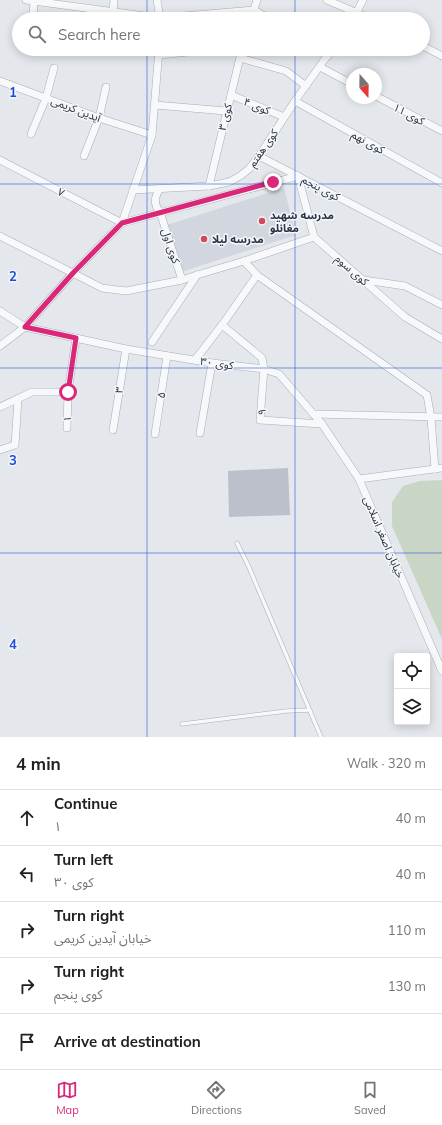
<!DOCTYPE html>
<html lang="en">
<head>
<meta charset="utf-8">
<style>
  :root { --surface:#fff; --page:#f2f2f2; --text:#202124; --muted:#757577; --line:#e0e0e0; --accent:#db2777 }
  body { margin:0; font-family:Mulish,"Noto Sans Arabic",sans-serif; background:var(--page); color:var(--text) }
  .controls { position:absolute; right:12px; bottom:12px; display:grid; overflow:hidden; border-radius:4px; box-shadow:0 2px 10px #0003 }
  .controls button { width:36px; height:36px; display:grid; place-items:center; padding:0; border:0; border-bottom:1px solid var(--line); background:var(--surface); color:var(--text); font:20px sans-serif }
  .compass { position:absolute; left:346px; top:68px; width:36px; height:36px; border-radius:50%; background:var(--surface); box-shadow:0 2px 10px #0003; rotate:160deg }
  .stop { position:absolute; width:12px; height:12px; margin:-9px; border:3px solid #db2777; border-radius:50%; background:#fff }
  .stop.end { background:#db2777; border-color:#fff; box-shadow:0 1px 4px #0008 }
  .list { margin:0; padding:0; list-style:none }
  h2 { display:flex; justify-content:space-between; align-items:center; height:52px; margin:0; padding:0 16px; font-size:17px }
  h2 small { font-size:13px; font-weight:400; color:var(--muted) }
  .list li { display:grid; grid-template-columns:26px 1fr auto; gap:12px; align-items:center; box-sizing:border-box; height:56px; padding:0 16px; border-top:1px solid var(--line) }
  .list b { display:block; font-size:15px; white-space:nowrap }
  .list p { margin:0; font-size:13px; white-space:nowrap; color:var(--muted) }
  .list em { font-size:13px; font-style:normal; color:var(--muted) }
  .icon { flex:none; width:22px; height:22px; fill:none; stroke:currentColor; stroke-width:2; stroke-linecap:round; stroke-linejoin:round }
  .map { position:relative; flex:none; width:442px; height:737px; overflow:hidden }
  .search { position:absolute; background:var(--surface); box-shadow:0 2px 10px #0003; left:12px; right:12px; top:12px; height:44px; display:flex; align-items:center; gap:10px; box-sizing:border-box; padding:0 14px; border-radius:22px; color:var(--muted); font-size:15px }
  .sheet { height:332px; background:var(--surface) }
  nav { display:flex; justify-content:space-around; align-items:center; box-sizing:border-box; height:56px; border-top:1px solid var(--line); background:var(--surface); font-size:11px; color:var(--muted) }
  nav a { display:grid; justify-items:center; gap:2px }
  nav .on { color:var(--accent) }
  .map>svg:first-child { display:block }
  .built { fill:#d2d6de }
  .green { fill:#c9d6c5 }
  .building { fill:#bbc0ca }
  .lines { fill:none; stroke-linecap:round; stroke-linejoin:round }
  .lane-casing { stroke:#a9aeb7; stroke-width:4.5 }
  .street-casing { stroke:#a9aeb7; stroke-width:8 }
  .lane { stroke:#f7f8fa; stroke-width:3.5 }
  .street { stroke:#f7f8fa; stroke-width:7 }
  .route { stroke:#db2777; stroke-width:5 }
  .grid { fill:none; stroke:#1d4ed8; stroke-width:1; stroke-opacity:0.55 }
  .poi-dot { fill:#d1495b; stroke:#f4f6f9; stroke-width:1.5 }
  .labels { text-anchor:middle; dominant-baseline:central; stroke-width:3; stroke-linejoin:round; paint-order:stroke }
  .street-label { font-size:11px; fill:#2b3445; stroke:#f4f6f9 }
  .poi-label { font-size:11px; font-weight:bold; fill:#2b3445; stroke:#f4f6f9; text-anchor:start }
  .grid-label { font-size:13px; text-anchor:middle; font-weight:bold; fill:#1d4ed8; stroke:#f4f6f9; stroke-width:3; stroke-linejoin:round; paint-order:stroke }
</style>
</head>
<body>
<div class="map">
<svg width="442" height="737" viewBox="0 0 442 737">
  <rect width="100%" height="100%" fill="#e4e7ec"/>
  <!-- built -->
  <path class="built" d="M 284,188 L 296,235 L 181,272 L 167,225 Z"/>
  <!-- green -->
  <path class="green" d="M 442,480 L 442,639 L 392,526 L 392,502 L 403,486 L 420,481 Z"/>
  <!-- building -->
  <path class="building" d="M 288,468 L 290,515 L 229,517 L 228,471 Z"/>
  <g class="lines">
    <defs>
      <g id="lane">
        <path d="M 237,543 L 248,565 L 321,737"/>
        <path d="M 182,724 L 287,711 L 310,710"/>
      </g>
      <g id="street">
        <path d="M 26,0 L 160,18 L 254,10"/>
        <path d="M 157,0 L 160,19"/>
        <path d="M 327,0 L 371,19"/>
        <path d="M 254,10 L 270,19"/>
        <path d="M 113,11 L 114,0"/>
        <path d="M 33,19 L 34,0"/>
        <path d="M 251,19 L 257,0"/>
        <path d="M 353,19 L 363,0"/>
        <path d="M 423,46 L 442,56"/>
        <path d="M 318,49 L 328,56"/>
        <path d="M 159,55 L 215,49"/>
        <path d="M 240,58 L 286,71 L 306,86"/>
        <path d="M 320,67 L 352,84"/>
        <path d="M 0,81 L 99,118 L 152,135"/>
        <path d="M 231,95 L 284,117"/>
        <path d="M 376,96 L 442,131"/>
        <path d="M 295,101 L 442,183"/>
        <path d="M 155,105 L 226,111"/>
        <path d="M 31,134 L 46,98 L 54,68"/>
        <path d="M 84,156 L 99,118 L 106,87"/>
        <path d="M 259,156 L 442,251"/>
        <path d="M 0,160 L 122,223"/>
        <path d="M 298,176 L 314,237 L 405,317 L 442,339"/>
        <path d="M 209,186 L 242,49"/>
        <path d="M 160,189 C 154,197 154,205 160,212 L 182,280"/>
        <path d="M 133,190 L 209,186 L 229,182 L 240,176 L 249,169 L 259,156 L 295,101 L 332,49"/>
        <path d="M 122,223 L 298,176"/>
        <path d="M 0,236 L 102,288 L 126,291 L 182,280 L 197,275 L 244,261 L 314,237"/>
        <path d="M 257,275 L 427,395 L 431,418 L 435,469"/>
        <path d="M 364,280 L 405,286 L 442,305"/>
        <path d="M 0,311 L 25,327 L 126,349 L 212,363 L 264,369 L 279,374 L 322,424 L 359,479"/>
        <path d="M 222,325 L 262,358 L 264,369 L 260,420 L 322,424"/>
        <path d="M 152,342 L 197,275"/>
        <path d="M 0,346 L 25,327 L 73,273 L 122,223 L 152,135 L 159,49"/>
        <path d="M 195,360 L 222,325 L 257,275 L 244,261"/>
        <path d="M 0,407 L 32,392 L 68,392"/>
        <path d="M 313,414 L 442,417"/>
        <path d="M 67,428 L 68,392 L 76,338"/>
        <path d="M 113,430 L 126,349"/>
        <path d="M 200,433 L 212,363"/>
        <path d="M 155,434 L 167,356"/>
        <path d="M 0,450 L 15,445 L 18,399"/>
        <path d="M 442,468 L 359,479 L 442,671"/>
      </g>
    </defs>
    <!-- lane casing -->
    <use href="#lane" class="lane-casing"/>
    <!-- street casing -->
    <use href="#street" class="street-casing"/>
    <!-- lane -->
    <use href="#lane" class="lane"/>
    <!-- street -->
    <use href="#street" class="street"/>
  </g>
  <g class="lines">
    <!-- route -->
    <path class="route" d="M 68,392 L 76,338 L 25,327 L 73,273 L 122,223 L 273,182"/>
  </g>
  <!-- grid -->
  <path class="grid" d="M 147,0 L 147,19M 295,0 L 295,19M 147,49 L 147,737M 295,49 L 295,737M 0,184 L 442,184M 0,368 L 442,368M 0,553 L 442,553"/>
  <!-- markers -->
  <g class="poi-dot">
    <circle cx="262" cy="221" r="4"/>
    <circle cx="204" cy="239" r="4"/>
  </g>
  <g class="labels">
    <!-- street labels -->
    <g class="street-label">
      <text transform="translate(257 106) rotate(21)">کوی ۴</text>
      <text transform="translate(76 109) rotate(21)">آیدین کریمی</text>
      <text transform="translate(409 114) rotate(28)">کوی ۱۱</text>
      <text transform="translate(225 117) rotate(-76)">کوی ۳</text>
      <text transform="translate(368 142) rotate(29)">کوی نهم</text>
      <text transform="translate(263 148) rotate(-55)">کوی هفتم</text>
      <text transform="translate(321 188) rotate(28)">کوی پنجم</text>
      <text transform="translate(61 192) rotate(27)">۷</text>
      <text transform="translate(171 246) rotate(72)">کوی اول</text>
      <text transform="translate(352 270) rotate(41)">کوی سوم</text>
      <text transform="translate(217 363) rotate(8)">کوی ۳۰</text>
      <text transform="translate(119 390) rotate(-81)">۳</text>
      <text transform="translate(161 395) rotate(-81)">۵</text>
      <text transform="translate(262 412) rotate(-92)">۹</text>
      <text transform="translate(67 419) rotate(-88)">۱</text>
      <text transform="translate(384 537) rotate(67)">خیابان اصغر اسلامی</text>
    </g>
    <!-- poi labels -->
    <g class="poi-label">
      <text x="270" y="215">مدرسه شهید<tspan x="270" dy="13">مغانلو</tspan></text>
      <text x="212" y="239">مدرسه لیلا</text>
    </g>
  </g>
  <g class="grid-label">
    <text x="13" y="97">1</text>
    <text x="13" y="281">2</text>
    <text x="13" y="465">3</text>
    <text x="13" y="649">4</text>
  </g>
</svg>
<div class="controls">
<button><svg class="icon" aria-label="locate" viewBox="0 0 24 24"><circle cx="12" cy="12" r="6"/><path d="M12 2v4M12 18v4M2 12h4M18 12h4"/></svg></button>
<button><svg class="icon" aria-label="layers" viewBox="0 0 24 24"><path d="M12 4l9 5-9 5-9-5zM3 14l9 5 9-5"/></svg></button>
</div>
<svg class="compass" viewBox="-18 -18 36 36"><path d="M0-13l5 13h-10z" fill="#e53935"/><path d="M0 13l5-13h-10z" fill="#757577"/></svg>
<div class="stop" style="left:68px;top:392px"></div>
<div class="stop end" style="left:273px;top:182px"></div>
<div class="search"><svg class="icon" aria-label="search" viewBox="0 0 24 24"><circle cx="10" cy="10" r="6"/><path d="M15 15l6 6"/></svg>Search here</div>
</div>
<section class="sheet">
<h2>4 min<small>Walk · 320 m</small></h2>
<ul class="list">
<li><svg class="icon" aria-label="ahead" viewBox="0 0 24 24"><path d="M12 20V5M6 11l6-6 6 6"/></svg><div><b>Continue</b><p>۱</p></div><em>40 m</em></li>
<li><svg class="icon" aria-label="left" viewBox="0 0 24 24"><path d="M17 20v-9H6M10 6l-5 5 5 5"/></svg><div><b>Turn left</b><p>کوی ۳۰</p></div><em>40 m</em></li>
<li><svg class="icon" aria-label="right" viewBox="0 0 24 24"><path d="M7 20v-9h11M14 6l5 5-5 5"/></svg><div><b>Turn right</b><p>خیابان آیدین کریمی</p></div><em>110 m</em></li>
<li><svg class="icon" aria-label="right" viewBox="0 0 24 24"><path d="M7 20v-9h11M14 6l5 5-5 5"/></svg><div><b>Turn right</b><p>کوی پنجم</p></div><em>130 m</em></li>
<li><svg class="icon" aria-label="arrive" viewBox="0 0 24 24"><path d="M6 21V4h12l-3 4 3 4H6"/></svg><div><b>Arrive at destination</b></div></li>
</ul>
</section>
<nav>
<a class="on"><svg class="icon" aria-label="map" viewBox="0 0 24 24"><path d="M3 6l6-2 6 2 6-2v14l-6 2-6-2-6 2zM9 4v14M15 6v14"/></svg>Map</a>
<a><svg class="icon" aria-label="directions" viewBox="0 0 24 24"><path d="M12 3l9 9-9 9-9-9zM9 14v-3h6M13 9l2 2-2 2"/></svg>Directions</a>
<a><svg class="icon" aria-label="saved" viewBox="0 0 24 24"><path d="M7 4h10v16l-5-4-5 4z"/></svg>Saved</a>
</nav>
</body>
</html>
